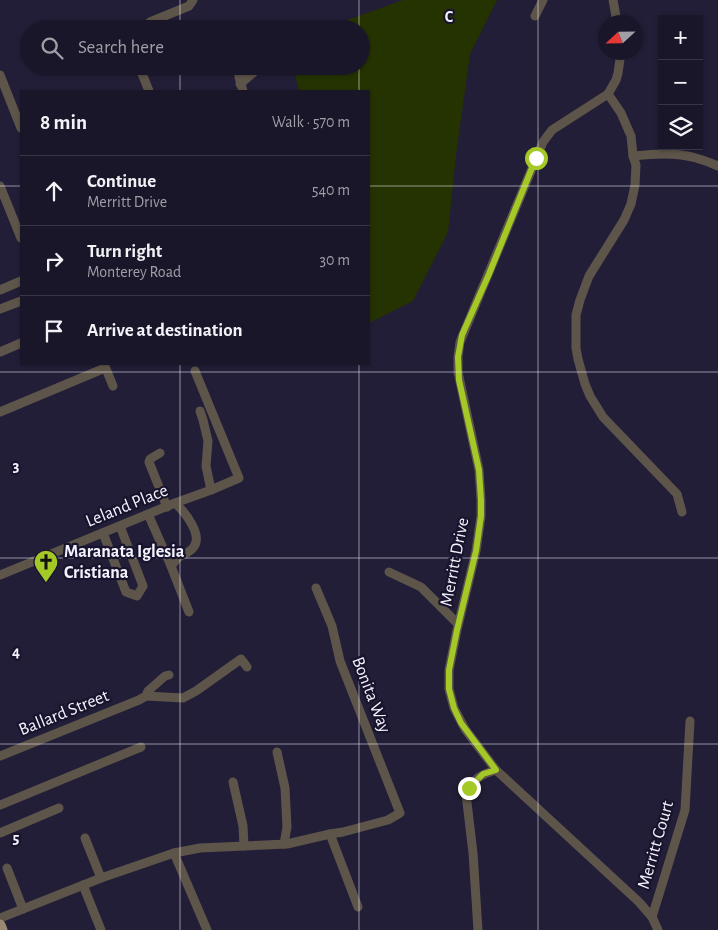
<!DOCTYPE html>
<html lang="en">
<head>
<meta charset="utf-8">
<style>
  :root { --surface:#1a1629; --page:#272335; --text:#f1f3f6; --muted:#9f9fa8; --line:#383546 }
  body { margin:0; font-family:"Alegreya Sans",sans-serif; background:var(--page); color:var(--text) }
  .controls { position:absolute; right:15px; top:15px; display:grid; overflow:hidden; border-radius:0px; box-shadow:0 1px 4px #0004 }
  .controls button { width:45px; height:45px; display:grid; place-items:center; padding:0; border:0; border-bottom:1px solid var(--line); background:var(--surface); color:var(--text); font:25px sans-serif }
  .compass { position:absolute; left:598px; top:15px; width:45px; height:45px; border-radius:50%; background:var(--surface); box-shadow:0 1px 4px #0004; rotate:248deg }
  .stop { position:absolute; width:15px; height:15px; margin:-11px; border:4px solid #a4c825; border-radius:50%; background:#fff }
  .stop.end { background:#a4c825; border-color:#fff; box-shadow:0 1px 5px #0008 }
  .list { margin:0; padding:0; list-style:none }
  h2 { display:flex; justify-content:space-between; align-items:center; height:65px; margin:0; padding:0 20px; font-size:21px }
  h2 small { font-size:16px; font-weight:400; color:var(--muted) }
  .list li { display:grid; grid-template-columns:32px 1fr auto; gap:15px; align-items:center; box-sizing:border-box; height:70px; padding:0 20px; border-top:1px solid var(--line) }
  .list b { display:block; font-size:19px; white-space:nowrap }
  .list p { margin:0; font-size:16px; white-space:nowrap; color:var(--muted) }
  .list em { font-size:16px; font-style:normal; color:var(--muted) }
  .icon { flex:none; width:28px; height:28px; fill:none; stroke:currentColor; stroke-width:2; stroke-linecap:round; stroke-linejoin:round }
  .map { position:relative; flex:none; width:718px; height:930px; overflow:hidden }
  .search { position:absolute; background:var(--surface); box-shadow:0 1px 4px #0004; left:20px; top:20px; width:350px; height:55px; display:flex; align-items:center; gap:12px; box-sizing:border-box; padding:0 18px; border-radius:28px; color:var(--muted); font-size:19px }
  .panel { position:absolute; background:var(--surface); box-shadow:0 1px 4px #0004; left:20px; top:90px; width:350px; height:275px; border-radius:0px }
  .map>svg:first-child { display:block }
  .green { fill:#253301 }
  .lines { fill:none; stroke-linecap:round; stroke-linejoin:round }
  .minor { stroke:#5e554a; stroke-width:9 }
  .major { stroke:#9a8870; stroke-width:11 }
  .route { stroke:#a4c825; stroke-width:6 }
  .grid { fill:none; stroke:#f3f2fd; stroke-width:1; stroke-opacity:0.55 }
  .labels { text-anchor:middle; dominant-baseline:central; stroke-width:4.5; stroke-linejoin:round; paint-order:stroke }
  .street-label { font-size:18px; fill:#f3f2fd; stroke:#19142d }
  .poi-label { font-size:18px; font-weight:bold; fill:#f3f2fd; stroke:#19142d; text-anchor:start }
  .grid-label { font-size:16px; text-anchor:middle; font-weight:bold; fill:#f3f2fd; stroke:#19142d; stroke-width:4.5; stroke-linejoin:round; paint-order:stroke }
</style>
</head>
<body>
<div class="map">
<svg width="718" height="930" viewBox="0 0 718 930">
  <rect width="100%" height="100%" fill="#221e37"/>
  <!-- green -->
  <path class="green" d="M 403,0 L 497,0 L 470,54 L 456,155 L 448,232 L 413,301 L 369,323 L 369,91 L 299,91 L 295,75 L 302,66 L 361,66 L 361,29 L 334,29 L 339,23 Z"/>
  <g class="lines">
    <!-- minor -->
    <g class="minor">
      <path d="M 613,0 L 617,22"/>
      <path d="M 535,16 L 543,0"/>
      <path d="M 143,29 L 150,22 L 189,6 L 193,0"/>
      <path d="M 621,52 L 618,73 L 616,80 L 608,94 L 552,130 L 543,142 L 460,342 L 458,357 L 458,372 L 479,470 L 481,500 L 481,516 L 476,551 L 457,630 L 449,670 L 449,689 L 454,708 L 465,729 L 496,770 L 639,902 L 652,917 L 658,930"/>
      <path d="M 139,66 L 149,91"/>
      <path d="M 239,66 L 239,77 L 243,91"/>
      <path d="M 0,75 L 21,128"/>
      <path d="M 240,84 L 261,66"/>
      <path d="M 608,94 L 621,113 L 631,136 L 633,156 L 636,165 L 635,185 L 631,204 L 624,220 L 589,276 L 580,300 L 576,315 L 576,348 L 578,359 L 585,384 L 590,396 L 603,417 L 677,494 L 682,512"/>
      <path d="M 633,156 C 654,154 675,152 696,158 C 703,160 711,163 718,166"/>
      <path d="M 0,186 L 21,238"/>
      <path d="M 0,290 L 21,281"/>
      <path d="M 0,309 L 21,301"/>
      <path d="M 0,352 L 21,343"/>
      <path d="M 104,364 L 113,386"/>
      <path d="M 200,411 L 203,420 L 208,441 L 206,466 L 211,490"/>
      <path d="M 0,412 L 105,368"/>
      <path d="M 160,453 L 150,459 L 149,462 L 167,507"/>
      <path d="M 148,514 L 171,566 L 189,612"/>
      <path d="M 103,533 L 126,592 L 137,596 L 143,586 L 120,526"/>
      <path d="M 171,566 C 174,563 176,559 179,557 C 183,554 189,553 193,548 C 204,536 185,512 175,503"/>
      <path d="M 389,572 L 421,587 L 458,624"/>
      <path d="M 0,575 L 175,503 L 211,490 L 239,478 L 195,371"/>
      <path d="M 146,696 L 183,698 L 196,691 L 241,659 L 247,667"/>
      <path d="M 277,752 L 285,788 L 287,827 L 284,844"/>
      <path d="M 0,756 L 139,700 L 146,696 L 148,691 L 165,676 L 169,675"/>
      <path d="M 233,782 L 243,826 L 244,846"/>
      <path d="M 0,805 L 141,747"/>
      <path d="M 0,833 L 59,808"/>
      <path d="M 330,834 L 358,907"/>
      <path d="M 85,838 L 101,878"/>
      <path d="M 174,853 L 207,930"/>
      <path d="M 7,868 L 23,909"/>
      <path d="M 83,885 L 101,930"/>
      <path d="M 652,917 L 685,810 L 690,721"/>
      <path d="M 0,918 L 101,878 L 174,853 L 200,848 L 287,844 L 330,834 L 343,832 L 388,820 L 400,813 L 340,661 L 332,626 L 316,588"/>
      <path d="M 478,930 L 473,853 L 466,794 C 472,779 482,774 496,770"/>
    </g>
    <!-- major -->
    <path class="major" d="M 0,925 L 2,930"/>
  </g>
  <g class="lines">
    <!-- route -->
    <path class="route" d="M 469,788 L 483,774 L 496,770 L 461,723 L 454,708 L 449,689 L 449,670 L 457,630 L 476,551 L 481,516 L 481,500 L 479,470 L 459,380 L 458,357 L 462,335 L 489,274 L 536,158"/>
  </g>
  <!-- grid -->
  <path class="grid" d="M 180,0 L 180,29M 359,0 L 359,29M 538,0 L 538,930M 180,66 L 180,91M 359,66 L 359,91M 0,186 L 21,186M 369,186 L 718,186M 180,364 L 180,930M 359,364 L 359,930M 0,372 L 718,372M 0,558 L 718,558M 0,744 L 718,744"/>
  <!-- icons -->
  <defs>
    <symbol id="church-pin" viewBox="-11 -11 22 30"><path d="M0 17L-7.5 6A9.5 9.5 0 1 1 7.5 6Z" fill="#a4c825" stroke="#19142d"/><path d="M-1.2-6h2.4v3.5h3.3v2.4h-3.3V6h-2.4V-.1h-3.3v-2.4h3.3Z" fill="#111"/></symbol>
  </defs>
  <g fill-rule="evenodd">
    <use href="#church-pin" x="32" y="548" width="28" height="38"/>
  </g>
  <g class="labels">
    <!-- street labels -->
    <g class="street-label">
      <text transform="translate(127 506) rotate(-22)">Leland Place</text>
      <text transform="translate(455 562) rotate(-79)">Merritt Drive</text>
      <text transform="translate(371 695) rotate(69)">Bonita Way</text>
      <text transform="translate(64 713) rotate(-22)">Ballard Street</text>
      <text transform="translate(656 845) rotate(-74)">Merritt Court</text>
    </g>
    <!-- poi labels -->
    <g class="poi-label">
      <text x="64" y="552">Maranata Iglesia<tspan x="64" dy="21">Cristiana</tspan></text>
    </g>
  </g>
  <g class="grid-label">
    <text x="449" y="22">C</text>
    <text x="16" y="471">3</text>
    <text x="16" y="657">4</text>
    <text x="16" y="843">5</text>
  </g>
</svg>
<div class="controls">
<button>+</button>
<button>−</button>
<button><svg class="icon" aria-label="layers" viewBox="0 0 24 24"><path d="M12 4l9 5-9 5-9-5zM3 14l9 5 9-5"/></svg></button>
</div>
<svg class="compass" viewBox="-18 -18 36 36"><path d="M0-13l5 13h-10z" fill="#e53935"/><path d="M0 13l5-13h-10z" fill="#9f9fa8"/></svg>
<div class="stop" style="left:536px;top:158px"></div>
<div class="stop end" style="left:469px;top:788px"></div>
<div class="search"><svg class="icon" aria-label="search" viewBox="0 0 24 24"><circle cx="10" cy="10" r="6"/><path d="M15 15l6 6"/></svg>Search here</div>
<section class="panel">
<h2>8 min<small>Walk · 570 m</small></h2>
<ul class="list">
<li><svg class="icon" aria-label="ahead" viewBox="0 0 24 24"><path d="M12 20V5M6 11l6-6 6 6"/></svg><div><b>Continue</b><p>Merritt Drive</p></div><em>540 m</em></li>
<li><svg class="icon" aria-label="right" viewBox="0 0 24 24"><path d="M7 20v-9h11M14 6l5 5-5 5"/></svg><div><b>Turn right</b><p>Monterey Road</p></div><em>30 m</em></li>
<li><svg class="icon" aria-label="arrive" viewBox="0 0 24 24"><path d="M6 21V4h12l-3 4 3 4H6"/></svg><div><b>Arrive at destination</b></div></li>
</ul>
</section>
</div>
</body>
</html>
